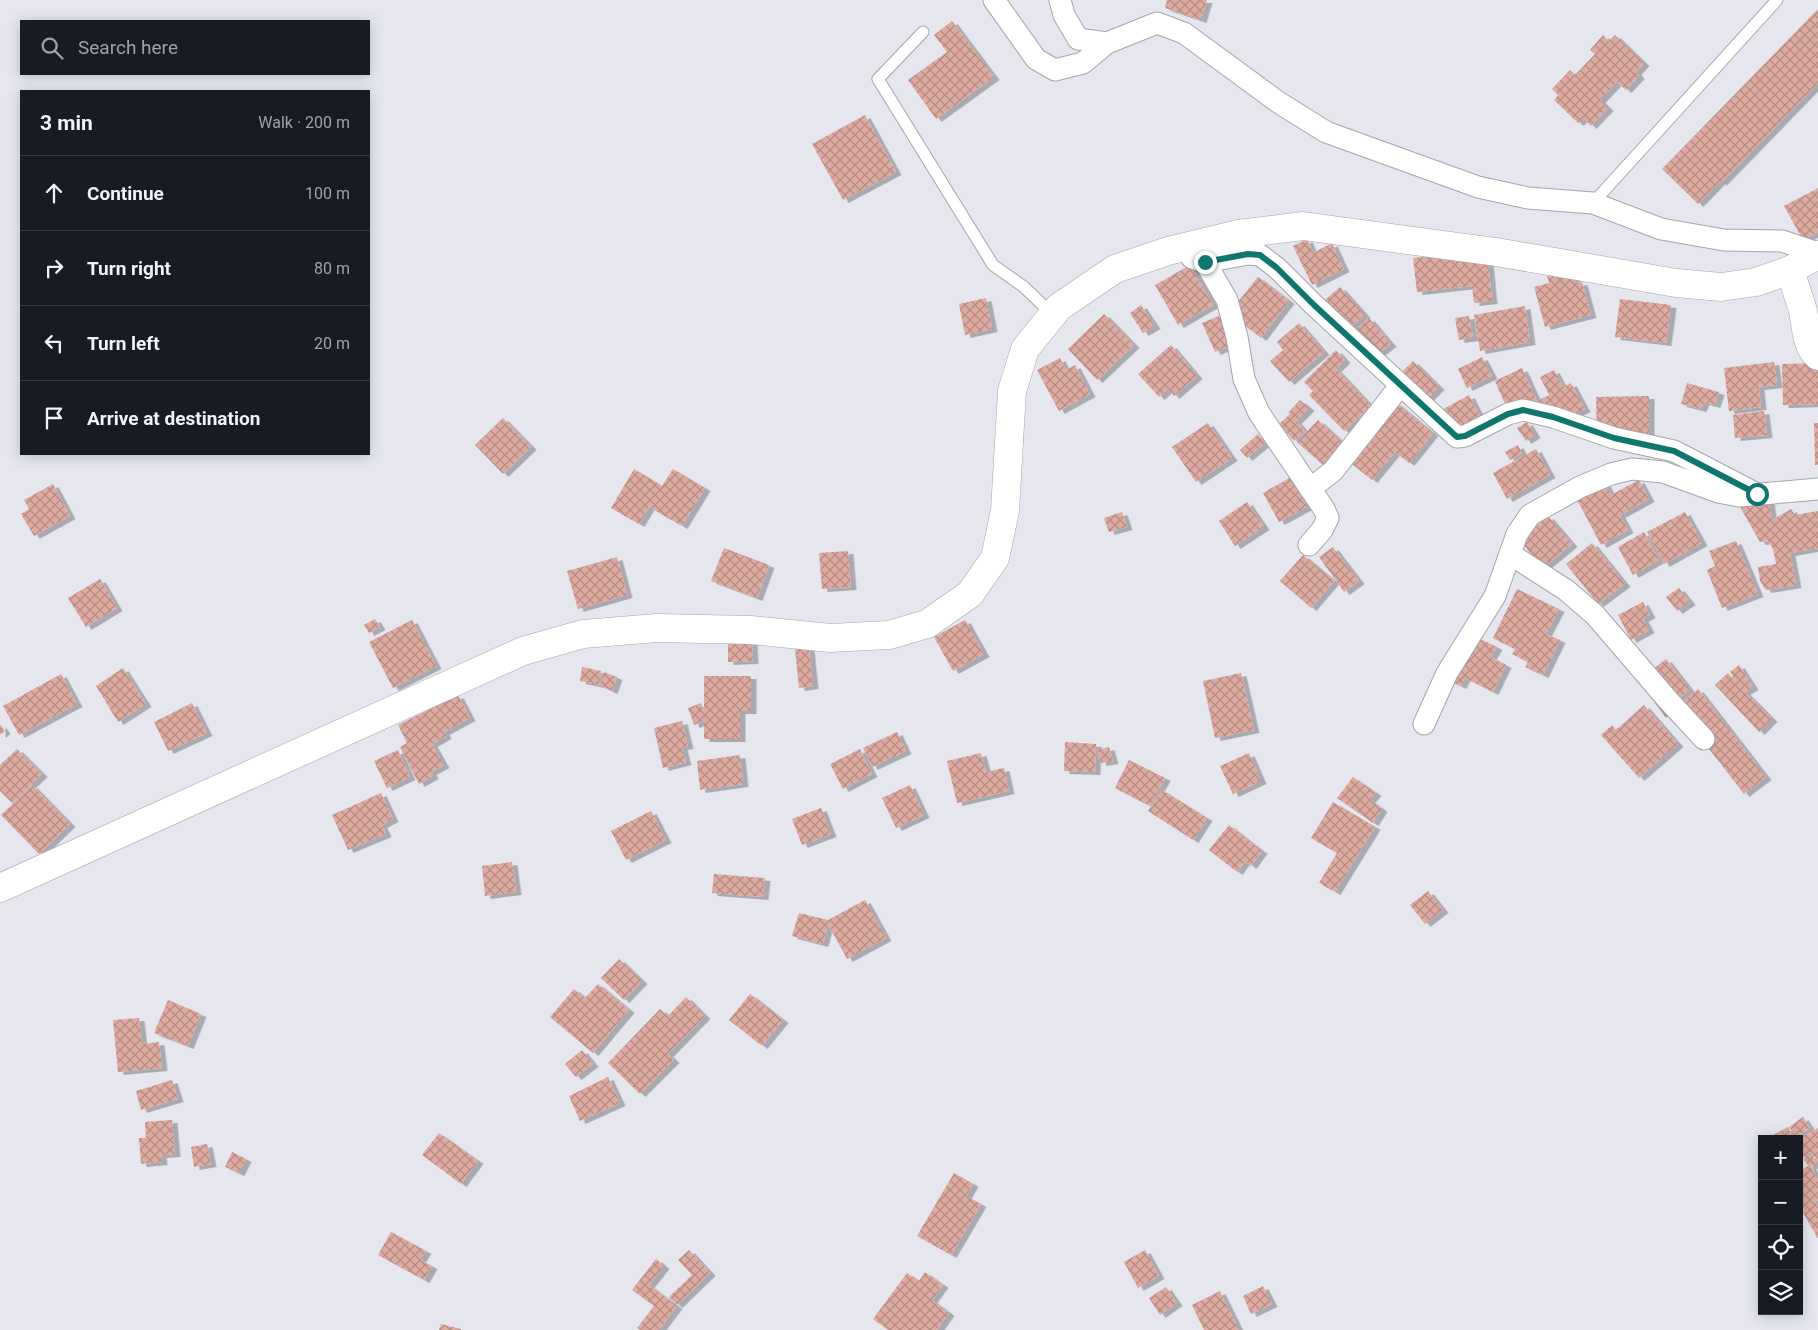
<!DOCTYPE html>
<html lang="en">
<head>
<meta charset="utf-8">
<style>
  :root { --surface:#171b24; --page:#20242c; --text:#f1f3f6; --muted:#9ea1a6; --line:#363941 }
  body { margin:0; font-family:Roboto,sans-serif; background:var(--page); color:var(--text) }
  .controls { position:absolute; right:15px; bottom:15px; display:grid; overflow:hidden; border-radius:0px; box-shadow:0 2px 12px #0003 }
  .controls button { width:45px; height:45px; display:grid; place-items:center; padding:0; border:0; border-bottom:1px solid var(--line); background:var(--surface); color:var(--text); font:25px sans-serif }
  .stop { position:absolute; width:15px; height:15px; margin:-11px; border:4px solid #0f766e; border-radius:50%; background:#fff }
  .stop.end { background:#0f766e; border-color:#fff; box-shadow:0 1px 5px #0008 }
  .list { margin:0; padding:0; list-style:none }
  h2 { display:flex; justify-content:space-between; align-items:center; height:65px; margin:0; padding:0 20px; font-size:21px }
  h2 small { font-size:16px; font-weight:400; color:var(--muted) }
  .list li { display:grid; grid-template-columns:32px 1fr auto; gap:15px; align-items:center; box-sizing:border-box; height:75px; padding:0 20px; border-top:1px solid var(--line) }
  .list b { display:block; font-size:19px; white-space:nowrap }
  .list em { font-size:16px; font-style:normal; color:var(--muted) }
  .icon { flex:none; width:28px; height:28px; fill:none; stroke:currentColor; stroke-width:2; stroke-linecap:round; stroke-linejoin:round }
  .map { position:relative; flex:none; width:1818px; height:1330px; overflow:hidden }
  .search { position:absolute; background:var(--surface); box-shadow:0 2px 12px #0003; left:20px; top:20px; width:350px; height:55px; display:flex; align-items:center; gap:12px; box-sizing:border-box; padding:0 18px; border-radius:0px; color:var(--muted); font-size:19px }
  .panel { position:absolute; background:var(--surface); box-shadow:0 2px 12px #0003; left:20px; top:90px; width:350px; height:365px; border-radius:0px }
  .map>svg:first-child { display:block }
  .building { fill:url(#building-cross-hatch); filter:url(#shadow) }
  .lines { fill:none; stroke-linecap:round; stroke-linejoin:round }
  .lane-casing { stroke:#a4a4ac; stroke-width:13 }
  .street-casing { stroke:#a4a4ac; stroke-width:23 }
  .secondary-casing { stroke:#a4a4ac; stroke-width:29 }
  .primary-casing { stroke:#a4a4ac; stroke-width:29 }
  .lane { stroke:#fff; stroke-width:11 }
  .street { stroke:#fff; stroke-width:21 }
  .secondary { stroke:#fff; stroke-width:28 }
  .primary { stroke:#fff; stroke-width:28 }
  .route { stroke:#0f766e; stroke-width:6 }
</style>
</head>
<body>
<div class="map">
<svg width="1818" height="1330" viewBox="0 0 1818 1330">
  <defs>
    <pattern id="building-cross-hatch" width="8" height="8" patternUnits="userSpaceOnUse" patternTransform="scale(1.25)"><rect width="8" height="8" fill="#dfaba1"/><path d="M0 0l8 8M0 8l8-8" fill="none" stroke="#b58c84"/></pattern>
    <filter id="shadow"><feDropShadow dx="5.5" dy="3" stdDeviation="0" flood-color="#0004"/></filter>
  </defs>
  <rect width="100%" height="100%" fill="#e6e6ef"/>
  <!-- building -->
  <g class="building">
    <path d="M 1167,0 L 1207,0 L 1201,20 L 1165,8 Z"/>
    <path d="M 1818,9 L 1818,83 L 1721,183 L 1720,181 L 1698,204 L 1662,169 Z"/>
    <path d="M 952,21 L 994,77 L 936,119 L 908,80 L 947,52 L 934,35 Z"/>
    <path d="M 1603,35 L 1609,41 L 1615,35 L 1644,63 L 1636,72 L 1639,76 L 1626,90 L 1617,82 L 1600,100 L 1608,108 L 1591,126 L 1583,118 L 1578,123 L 1554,100 L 1558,95 L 1552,89 L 1570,70 L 1575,75 L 1595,54 L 1590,50 Z"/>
    <path d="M 865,115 L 896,172 L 843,200 L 812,144 Z"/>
    <path d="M 1818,188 L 1818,232 L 1803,240 L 1784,206 Z"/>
    <path d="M 1307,239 L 1313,253 L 1332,243 L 1344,269 L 1312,285 L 1293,246 Z"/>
    <path d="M 1487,251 L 1492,301 L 1474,303 L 1472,286 L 1417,292 L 1413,258 Z"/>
    <path d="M 1190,265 L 1213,305 L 1178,325 L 1155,285 Z"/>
    <path d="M 1573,269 L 1576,283 L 1582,282 L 1591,315 L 1545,327 L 1534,287 L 1549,283 L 1547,276 Z"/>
    <path d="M 1258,277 L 1289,301 L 1261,338 L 1229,313 Z"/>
    <path d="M 1340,287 L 1365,315 L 1338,338 L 1313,310 Z"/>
    <path d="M 986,298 L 992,329 L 965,335 L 959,304 Z"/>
    <path d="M 1620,299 L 1671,305 L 1666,343 L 1615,337 Z"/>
    <path d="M 1141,305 L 1155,326 L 1143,333 L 1130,313 Z"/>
    <path d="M 1525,306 L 1530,342 L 1480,351 L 1474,315 Z"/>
    <path d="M 1104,314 L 1134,345 L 1097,380 L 1068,349 Z"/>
    <path d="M 1221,315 L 1234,344 L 1215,352 L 1202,323 Z"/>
    <path d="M 1469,316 L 1473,338 L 1459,340 L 1455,318 Z"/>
    <path d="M 1369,318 L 1391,344 L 1378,354 L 1344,340 Z"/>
    <path d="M 1299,323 L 1324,352 L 1289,382 L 1270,361 L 1283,350 L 1277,342 Z"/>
    <path d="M 1171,345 L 1197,376 L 1174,396 L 1168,389 L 1159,397 L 1138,374 Z"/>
    <path d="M 1336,350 L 1345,360 L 1336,369 L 1371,406 L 1344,431 L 1309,395 L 1313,391 L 1304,382 Z"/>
    <path d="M 1482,357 L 1492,376 L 1467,388 L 1458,369 Z"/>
    <path d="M 1060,358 L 1066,370 L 1075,365 L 1090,394 L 1059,411 L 1037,370 Z"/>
    <path d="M 1413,361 L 1439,387 L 1419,407 L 1393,381 Z"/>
    <path d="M 1774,362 L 1777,385 L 1759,387 L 1761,407 L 1729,411 L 1724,368 Z"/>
    <path d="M 1818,363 L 1818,404 L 1783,405 L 1782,364 Z"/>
    <path d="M 1522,368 L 1537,401 L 1509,413 L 1495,381 Z"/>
    <path d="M 1554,370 L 1563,387 L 1571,383 L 1585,409 L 1550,427 L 1537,401 L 1549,395 L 1540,377 Z"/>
    <path d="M 1687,383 L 1719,392 L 1715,405 L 1704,402 L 1701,409 L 1681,404 Z"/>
    <path d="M 1469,395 L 1484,424 L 1456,439 L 1440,411 Z"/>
    <path d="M 1649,396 L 1649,438 L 1597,440 L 1596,397 Z"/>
    <path d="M 1300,400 L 1309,408 L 1296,421 L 1305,431 L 1294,441 L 1279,424 L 1290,414 L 1288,413 Z"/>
    <path d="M 1395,402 L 1433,433 L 1409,463 L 1395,452 L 1372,480 L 1347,460 Z"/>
    <path d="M 1764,411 L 1767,435 L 1735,438 L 1733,415 Z"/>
    <path d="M 503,418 L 531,447 L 503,474 L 475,445 Z"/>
    <path d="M 1318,420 L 1344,444 L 1324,466 L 1297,442 Z"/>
    <path d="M 1527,422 L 1535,435 L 1526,441 L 1517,428 Z"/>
    <path d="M 1208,423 L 1232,458 L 1196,482 L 1172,447 Z"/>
    <path d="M 1814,423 L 1818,423 L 1818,465 L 1815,465 Z"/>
    <path d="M 1258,434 L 1265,443 L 1247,458 L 1240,450 Z"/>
    <path d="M 1518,445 L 1522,453 L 1510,460 L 1505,452 Z"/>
    <path d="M 1536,449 L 1550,475 L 1507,499 L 1493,473 Z"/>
    <path d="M 634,469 L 662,486 L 673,469 L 705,488 L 682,526 L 649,507 L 639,524 L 611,508 Z"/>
    <path d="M 1291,477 L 1307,507 L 1279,522 L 1263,493 Z"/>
    <path d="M 1639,480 L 1649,499 L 1620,515 L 1628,530 L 1601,545 L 1575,496 L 1604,481 L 1611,495 Z"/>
    <path d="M 53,484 L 70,516 L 34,536 L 21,514 L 29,509 L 24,500 Z"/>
    <path d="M 1769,500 L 1772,520 L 1791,509 L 1795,515 L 1818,511 L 1818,548 L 1790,553 L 1796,585 L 1766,590 L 1760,581 L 1758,567 L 1776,564 L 1773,549 L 1768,541 L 1760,542 L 1740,507 L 1746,504 Z"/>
    <path d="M 1247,502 L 1264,527 L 1235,546 L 1219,521 Z"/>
    <path d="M 1122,512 L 1127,527 L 1109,532 L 1104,518 Z"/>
    <path d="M 1685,512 L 1702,543 L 1664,564 L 1647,532 Z"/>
    <path d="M 1548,516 L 1572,544 L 1543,568 L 1519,540 Z"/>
    <path d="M 1644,532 L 1659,560 L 1633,575 L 1618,547 Z"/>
    <path d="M 1736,541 L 1758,594 L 1722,608 L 1707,570 L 1715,566 L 1709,551 Z"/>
    <path d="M 1592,543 L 1625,584 L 1598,604 L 1566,564 Z"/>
    <path d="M 1333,547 L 1359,581 L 1344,592 L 1319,557 Z"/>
    <path d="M 724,548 L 769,565 L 757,598 L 711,581 Z"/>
    <path d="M 848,551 L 851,587 L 822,589 L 819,553 Z"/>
    <path d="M 1303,555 L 1334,581 L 1311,608 L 1280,581 Z"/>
    <path d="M 617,557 L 627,595 L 578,609 L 567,571 Z"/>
    <path d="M 100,579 L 117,608 L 86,627 L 68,598 Z"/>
    <path d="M 1679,588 L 1690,602 L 1677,611 L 1666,597 Z"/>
    <path d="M 1517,589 L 1559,609 L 1546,634 L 1560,640 L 1543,675 L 1525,667 L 1528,662 L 1512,654 L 1515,649 L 1493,638 Z"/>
    <path d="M 1643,602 L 1650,615 L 1643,619 L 1649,630 L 1631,640 L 1618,615 Z"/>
    <path d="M 375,619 L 380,627 L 369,633 L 364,625 Z"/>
    <path d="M 412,620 L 436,666 L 393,688 L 369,642 Z"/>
    <path d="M 965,620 L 984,654 L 953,671 L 934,637 Z"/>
    <path d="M 1470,634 L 1497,647 L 1491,657 L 1506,665 L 1493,692 L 1465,678 L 1461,686 L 1448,680 Z"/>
    <path d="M 752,640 L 753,661 L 728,662 L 728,641 Z"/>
    <path d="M 809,647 L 813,686 L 799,688 L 795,649 Z"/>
    <path d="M 1666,659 L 1690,690 L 1680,697 L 1683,701 L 1698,689 L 1766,777 L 1744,794 L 1678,709 L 1666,718 L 1641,684 L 1653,669 Z"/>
    <path d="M 1739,665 L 1753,687 L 1745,692 L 1772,719 L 1759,732 L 1715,685 L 1728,673 L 1738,684 L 1730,672 Z"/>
    <path d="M 582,667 L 601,671 L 599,685 L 604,672 L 617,677 L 612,691 L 599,685 L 580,681 Z"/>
    <path d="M 123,668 L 146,704 L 118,722 L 96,686 Z"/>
    <path d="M 1241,673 L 1254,730 L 1215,738 L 1203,681 Z"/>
    <path d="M 61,674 L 77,704 L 19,735 L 3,706 Z"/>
    <path d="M 704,676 L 751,676 L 751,711 L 740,711 L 740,739 L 704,739 L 704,721 L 694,725 L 688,708 L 701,703 L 704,711 Z"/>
    <path d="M 458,695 L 470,718 L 444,732 L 446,736 L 432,744 L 444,765 L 431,772 L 433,776 L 419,784 L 400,747 L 407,743 L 398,725 Z"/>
    <path d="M 192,703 L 207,733 L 168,751 L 154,722 Z"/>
    <path d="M 1644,705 L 1678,744 L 1639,778 L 1601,735 L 1612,725 L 1616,730 Z"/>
    <path d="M 682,721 L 688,746 L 682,747 L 686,762 L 663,768 L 654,728 Z"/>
    <path d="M 0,724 L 5,731 L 0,735 Z"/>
    <path d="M 897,732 L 906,751 L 872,767 L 863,748 Z"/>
    <path d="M 1065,742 L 1096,744 L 1095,772 L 1064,771 Z"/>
    <path d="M 1109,747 L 1113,761 L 1101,763 L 1097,750 Z"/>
    <path d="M 17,749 L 42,774 L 12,803 L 0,791 L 0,765 Z"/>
    <path d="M 860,749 L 872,774 L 843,789 L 830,764 Z"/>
    <path d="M 398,750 L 410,777 L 387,788 L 374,761 Z"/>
    <path d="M 981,753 L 986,772 L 1004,768 L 1009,791 L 957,803 L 947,761 Z"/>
    <path d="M 1249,753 L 1261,781 L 1233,794 L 1220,766 Z"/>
    <path d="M 740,755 L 743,784 L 700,790 L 697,761 Z"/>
    <path d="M 1129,760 L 1165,778 L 1150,806 L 1115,788 Z"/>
    <path d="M 1353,777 L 1376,793 L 1370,800 L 1382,809 L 1373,823 L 1337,798 Z"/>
    <path d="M 32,785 L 70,824 L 39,854 L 1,815 Z"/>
    <path d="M 910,785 L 924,815 L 896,828 L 882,798 Z"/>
    <path d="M 1162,790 L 1207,818 L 1193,840 L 1148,811 Z"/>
    <path d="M 381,793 L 393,819 L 382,825 L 386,834 L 348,850 L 332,815 Z"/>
    <path d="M 1333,802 L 1375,827 L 1335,892 L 1319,883 L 1337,853 L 1311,838 Z"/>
    <path d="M 821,808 L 831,834 L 802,845 L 792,819 Z"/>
    <path d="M 651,811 L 666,840 L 626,860 L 611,831 Z"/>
    <path d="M 1229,825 L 1262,851 L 1251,866 L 1245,861 L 1237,872 L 1209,850 Z"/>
    <path d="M 512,862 L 516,892 L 485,896 L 482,866 Z"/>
    <path d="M 714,874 L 765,878 L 763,897 L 712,893 Z"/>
    <path d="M 1428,891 L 1443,910 L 1425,924 L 1410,905 Z"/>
    <path d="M 865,900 L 886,938 L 847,959 L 828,924 L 823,944 L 792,936 L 799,913 L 828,920 Z"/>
    <path d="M 619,959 L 642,981 L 624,1000 L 601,978 Z"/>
    <path d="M 598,984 L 629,1010 L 593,1053 L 550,1017 L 574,989 L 585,998 Z"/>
    <path d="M 750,994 L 783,1020 L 762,1046 L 729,1020 Z"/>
    <path d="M 686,997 L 705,1016 L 668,1054 L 674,1060 L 640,1094 L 608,1063 L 660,1009 L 668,1016 Z"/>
    <path d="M 168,1000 L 201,1014 L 188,1046 L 154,1033 Z"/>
    <path d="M 139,1018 L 142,1044 L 159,1042 L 162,1068 L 118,1072 L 113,1020 Z"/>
    <path d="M 582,1050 L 593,1064 L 576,1077 L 565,1064 Z"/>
    <path d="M 608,1077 L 620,1103 L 580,1121 L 569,1096 Z"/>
    <path d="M 172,1080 L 178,1099 L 141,1110 L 136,1091 Z"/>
    <path d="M 1803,1117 L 1810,1128 L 1796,1137 L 1789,1127 Z"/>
    <path d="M 172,1120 L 175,1154 L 161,1155 L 162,1162 L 141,1164 L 139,1138 L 146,1138 L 145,1122 Z"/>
    <path d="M 1788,1127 L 1794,1139 L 1775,1139 L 1773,1135 Z"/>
    <path d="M 1818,1128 L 1818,1162 L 1812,1152 L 1799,1159 L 1799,1138 Z"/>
    <path d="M 439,1133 L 478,1161 L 461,1184 L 422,1155 Z"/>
    <path d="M 207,1144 L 211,1164 L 194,1167 L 191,1147 Z"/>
    <path d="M 232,1152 L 246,1159 L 239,1173 L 225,1167 Z"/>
    <path d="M 1812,1154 L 1817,1164 L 1811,1166 L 1818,1180 L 1818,1200 L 1815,1202 L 1818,1207 L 1818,1239 L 1802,1211 L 1804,1211 L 1799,1202 L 1799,1171 L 1808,1166 L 1804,1158 Z"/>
    <path d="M 954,1173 L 973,1184 L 966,1196 L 981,1204 L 951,1255 L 917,1236 Z"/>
    <path d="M 391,1232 L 426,1251 L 420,1260 L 432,1266 L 424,1280 L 378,1255 Z"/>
    <path d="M 689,1250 L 710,1273 L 677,1305 L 669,1297 L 692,1275 L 678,1260 Z"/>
    <path d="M 1145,1250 L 1159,1276 L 1138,1288 L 1124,1262 Z"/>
    <path d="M 656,1259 L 664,1266 L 649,1285 L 677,1306 L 659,1330 L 641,1330 L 637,1328 L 654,1306 L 632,1290 Z"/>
    <path d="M 925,1272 L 943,1285 L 932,1300 L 949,1313 L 937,1330 L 888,1330 L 873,1319 L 907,1273 L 919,1281 Z"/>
    <path d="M 1263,1286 L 1272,1304 L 1251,1314 L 1243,1296 Z"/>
    <path d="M 1166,1287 L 1177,1303 L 1160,1315 L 1149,1298 Z"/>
    <path d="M 1220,1291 L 1239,1330 L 1204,1330 L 1192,1305 Z"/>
    <path d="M 441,1324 L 461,1329 L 461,1330 L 439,1330 Z"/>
  </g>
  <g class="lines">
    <defs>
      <g id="lane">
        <path d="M 923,32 L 878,79 L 993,265 L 1024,287 L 1053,315"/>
        <path d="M 1593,203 L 1777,0"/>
      </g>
      <g id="street">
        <path d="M 994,0 L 1036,59 L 1055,70 L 1083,63 L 1107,43"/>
        <path d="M 1060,0 L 1064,15 L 1078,39 L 1107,43 L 1157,23 L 1184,33 L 1278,102 L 1326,132 L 1478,187 L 1528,198 L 1593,203 L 1661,229 L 1724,240 L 1782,241 L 1818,253"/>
        <path d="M 1192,258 L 1205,262 L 1227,300 L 1237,337 L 1244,379 L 1259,413 L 1324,509 L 1328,518 L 1322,530 L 1309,545"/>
        <path d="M 1205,262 L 1248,254 L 1260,255 L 1277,268 L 1314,305 L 1457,437 L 1465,436 L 1508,414 L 1523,410 L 1553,417 L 1614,438 L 1674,451 L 1757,494"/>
        <path d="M 1310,489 L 1333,471 L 1400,386"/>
        <path d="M 1510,554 L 1566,590 L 1595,615 L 1668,700 L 1704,739"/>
        <path d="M 1424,724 L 1447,673 L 1495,596 L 1517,534 L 1530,515 L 1580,487 L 1611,474 L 1632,469 L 1663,472 L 1718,492 L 1739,496 L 1818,489"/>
      </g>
      <path id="secondary" d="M 1790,270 C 1794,283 1799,297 1803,311 C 1806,325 1806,347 1818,356"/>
      <path id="primary" d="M 0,888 L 523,651 L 583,634 L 657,628 L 751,630 L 830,638 L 889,635 L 927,624 L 970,594 L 995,558 L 1005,511 L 1012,391 L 1025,349 L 1059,307 L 1115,269 L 1168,251 L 1238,234 L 1303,226 L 1496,252 L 1676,283 L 1721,287 L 1756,282 L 1790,270 L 1818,255"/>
    </defs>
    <!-- lane casing -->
    <use href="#lane" class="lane-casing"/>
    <!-- street casing -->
    <use href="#street" class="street-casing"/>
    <!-- secondary casing -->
    <use href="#secondary" class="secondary-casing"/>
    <!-- primary casing -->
    <use href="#primary" class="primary-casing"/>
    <!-- lane -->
    <use href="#lane" class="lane"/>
    <!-- street -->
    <use href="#street" class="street"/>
    <!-- secondary -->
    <use href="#secondary" class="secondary"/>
    <!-- primary -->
    <use href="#primary" class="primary"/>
  </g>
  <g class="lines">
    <!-- route -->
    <path class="route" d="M 1205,262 L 1248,254 L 1260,255 L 1277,268 L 1314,305 L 1457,437 L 1465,436 L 1508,414 L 1523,410 L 1553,417 L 1614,438 L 1674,451 L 1757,494"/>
  </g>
</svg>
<div class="controls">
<button>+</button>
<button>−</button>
<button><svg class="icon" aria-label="locate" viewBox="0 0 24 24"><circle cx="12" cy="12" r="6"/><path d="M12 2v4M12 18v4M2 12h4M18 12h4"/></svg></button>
<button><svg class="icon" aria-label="layers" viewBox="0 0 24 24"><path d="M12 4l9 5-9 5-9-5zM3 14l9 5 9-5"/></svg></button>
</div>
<div class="stop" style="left:1757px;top:494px"></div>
<div class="stop end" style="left:1205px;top:262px"></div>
<div class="search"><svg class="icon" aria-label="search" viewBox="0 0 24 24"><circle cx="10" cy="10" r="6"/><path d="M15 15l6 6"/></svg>Search here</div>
<section class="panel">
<h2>3 min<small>Walk · 200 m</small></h2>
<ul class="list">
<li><svg class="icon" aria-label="ahead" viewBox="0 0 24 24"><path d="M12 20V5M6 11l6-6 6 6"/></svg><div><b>Continue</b></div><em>100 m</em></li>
<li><svg class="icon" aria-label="right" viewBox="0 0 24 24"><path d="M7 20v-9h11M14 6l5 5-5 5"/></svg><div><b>Turn right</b></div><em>80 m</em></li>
<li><svg class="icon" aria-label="left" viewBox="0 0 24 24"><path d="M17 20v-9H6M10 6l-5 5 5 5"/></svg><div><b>Turn left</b></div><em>20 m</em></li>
<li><svg class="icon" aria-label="arrive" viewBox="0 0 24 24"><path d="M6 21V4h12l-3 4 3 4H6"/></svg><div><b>Arrive at destination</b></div></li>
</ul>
</section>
</div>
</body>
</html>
